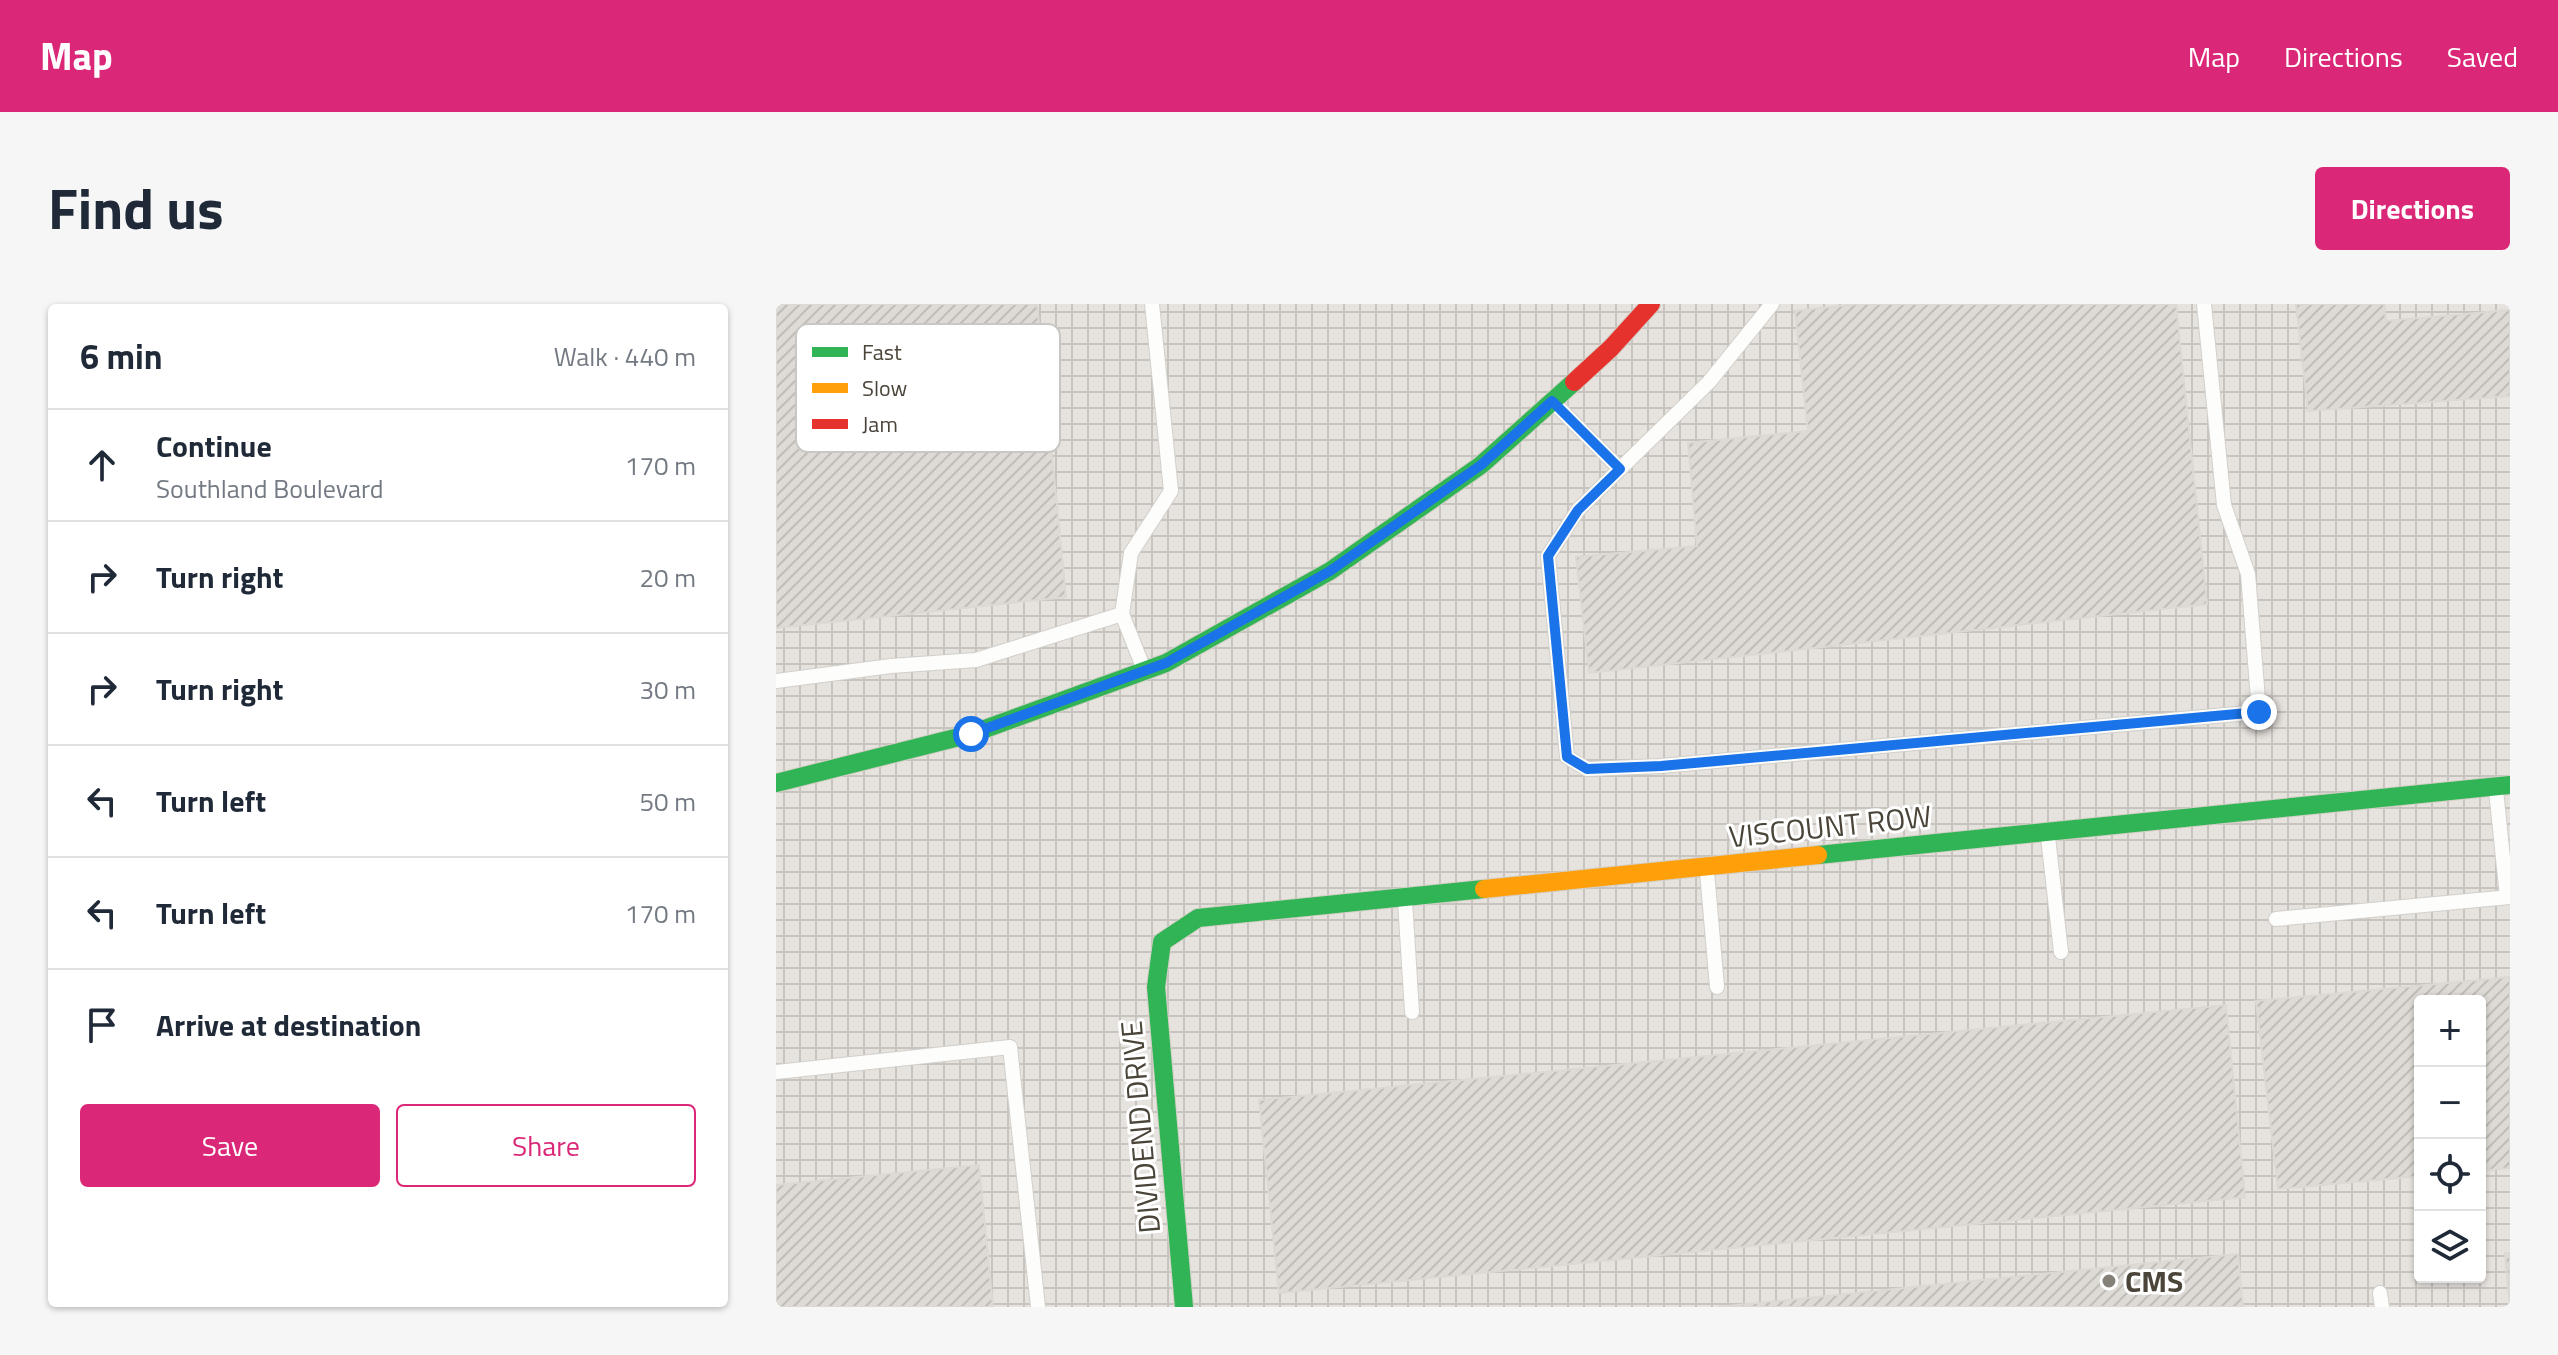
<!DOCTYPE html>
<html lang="en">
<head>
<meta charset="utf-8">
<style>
  :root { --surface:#fff; --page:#f6f6f7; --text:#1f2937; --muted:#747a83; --line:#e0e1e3; --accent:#db2777 }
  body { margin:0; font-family:"Titillium Web",sans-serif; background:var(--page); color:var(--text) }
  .controls { position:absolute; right:24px; bottom:24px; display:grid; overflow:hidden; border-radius:8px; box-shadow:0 2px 6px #0004 }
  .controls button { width:72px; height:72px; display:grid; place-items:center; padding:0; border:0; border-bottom:2px solid var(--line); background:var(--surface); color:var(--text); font:40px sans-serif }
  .stop { position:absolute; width:24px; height:24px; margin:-18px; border:6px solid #1a73e8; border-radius:50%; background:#fff }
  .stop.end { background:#1a73e8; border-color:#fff; box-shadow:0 2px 8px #0008 }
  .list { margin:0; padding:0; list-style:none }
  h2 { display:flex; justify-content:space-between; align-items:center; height:104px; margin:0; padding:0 32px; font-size:34px }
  h2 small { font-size:26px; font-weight:400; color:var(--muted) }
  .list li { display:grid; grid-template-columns:52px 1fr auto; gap:24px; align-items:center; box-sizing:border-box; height:112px; padding:0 32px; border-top:2px solid var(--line) }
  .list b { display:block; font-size:30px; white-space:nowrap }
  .list p { margin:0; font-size:26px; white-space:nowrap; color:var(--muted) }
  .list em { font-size:26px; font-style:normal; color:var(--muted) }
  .actions { display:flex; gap:16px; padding:24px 32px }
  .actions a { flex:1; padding:18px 0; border:2px solid var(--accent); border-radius:8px; text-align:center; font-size:28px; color:var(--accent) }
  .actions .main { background:var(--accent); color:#fff }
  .icon { flex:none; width:44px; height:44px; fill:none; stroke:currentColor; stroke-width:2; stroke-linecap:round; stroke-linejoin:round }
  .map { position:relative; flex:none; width:1734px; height:1003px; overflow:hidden; border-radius:8px }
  header { display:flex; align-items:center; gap:48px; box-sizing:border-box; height:112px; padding:0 40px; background:var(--accent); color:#fff }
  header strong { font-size:38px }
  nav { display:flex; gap:44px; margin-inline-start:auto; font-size:28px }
  .intro { display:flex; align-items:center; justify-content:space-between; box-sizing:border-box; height:192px; padding:0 48px }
  h1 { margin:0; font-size:56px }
  .button { padding:20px 36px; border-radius:8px; background:var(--accent); color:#fff; font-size:28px; font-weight:700 }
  main { display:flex; gap:48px; padding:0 48px }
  aside { flex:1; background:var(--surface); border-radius:8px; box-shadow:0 2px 6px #0004 }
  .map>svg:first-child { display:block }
  .industrial { fill:url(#industrial-grid); fill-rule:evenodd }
  .building { fill:url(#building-hatch); stroke:#dcd9d4; stroke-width:2 }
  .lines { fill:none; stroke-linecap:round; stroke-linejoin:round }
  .lane-casing { stroke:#d2d0cb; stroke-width:16 }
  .fast-casing { stroke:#d3cfc5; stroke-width:20 }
  .slow-casing { stroke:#d3cfc5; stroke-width:20 }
  .jam-casing { stroke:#d3cfc5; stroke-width:20 }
  .lane { stroke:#fdfdfc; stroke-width:14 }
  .fast { stroke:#30b455; stroke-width:18 }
  .slow { stroke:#ff9f0a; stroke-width:18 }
  .jam { stroke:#e5322d; stroke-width:18 }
  .route { stroke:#1a73e8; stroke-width:10 }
  .poi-dot { fill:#868178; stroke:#fff; stroke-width:3 }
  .labels { text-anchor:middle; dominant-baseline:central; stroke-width:6; stroke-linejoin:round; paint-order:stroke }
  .street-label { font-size:30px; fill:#4b4439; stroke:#fff }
  .poi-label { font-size:30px; font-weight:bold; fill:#4b4439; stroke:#fff; text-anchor:start }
  .key { fill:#fff; stroke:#c9c7c4; stroke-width:2 }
  .key-label { font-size:22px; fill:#4b4439 }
</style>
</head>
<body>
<header>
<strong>Map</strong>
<nav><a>Map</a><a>Directions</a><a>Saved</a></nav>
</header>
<div class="intro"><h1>Find us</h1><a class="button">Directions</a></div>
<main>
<aside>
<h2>6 min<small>Walk · 440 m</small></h2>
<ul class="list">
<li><svg class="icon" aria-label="ahead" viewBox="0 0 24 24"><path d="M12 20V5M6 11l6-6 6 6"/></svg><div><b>Continue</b><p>Southland Boulevard</p></div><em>170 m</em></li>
<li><svg class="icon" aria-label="right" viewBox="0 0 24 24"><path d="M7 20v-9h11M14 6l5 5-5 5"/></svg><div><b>Turn right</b></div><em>20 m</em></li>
<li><svg class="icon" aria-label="right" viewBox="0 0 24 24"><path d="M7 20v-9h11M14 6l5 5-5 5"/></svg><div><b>Turn right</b></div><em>30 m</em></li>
<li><svg class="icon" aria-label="left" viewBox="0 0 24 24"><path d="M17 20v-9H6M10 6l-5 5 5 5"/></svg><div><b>Turn left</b></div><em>50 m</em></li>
<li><svg class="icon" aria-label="left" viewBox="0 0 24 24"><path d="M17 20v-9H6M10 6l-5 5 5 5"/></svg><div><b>Turn left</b></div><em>170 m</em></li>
<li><svg class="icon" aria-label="arrive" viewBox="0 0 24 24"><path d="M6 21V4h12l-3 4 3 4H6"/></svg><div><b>Arrive at destination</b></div></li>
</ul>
<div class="actions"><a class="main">Save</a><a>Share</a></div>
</aside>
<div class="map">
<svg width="1734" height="1003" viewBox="0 0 1734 1003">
  <defs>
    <pattern id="industrial-grid" width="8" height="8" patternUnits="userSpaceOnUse" patternTransform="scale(2)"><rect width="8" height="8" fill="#e6e2de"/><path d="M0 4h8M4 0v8" fill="none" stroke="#c7c3bf"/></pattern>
    <pattern id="building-hatch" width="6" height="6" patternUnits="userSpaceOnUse" patternTransform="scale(2)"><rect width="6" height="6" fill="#dedbd6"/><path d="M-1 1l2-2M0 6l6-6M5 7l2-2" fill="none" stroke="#c0bdb8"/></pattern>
  </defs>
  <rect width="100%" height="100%" fill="#f4f2ee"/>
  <!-- industrial -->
  <path class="industrial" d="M 0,0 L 1734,0 L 1734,1003 L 0,1003 ZM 1644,697 L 1704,697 L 1704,973 L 1644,973 Z"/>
  <!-- building -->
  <g class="building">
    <path d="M 0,0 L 261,0 L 290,293 L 0,324 Z"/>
    <path d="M 1081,0 L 1400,0 L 1431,300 L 813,369 L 800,253 L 921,242 L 912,139 L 1032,127 L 1019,7 Z"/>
    <path d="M 1520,0 L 1608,0 L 1610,17 L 1734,6 L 1734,92 L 1532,107 Z"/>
    <path d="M 1734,673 L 1734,864 L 1704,867 L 1704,697 L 1644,697 L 1644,872 L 1502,885 L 1480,697 Z"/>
    <path d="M 1450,701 L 1469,893 L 503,989 L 483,796 Z"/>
    <path d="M 203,861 L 217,1003 L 0,1003 L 0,881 Z"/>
    <path d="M 1729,949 L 1734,949 L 1734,1003 Z"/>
    <path d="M 1462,950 L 1467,1003 L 942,1003 Z"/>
  </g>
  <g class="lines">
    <defs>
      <g id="lane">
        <path d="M 996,0 L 933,78 L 802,206 L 772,252 L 791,453 L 811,465 L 885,462 L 1483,408 L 1472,270 L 1448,201 L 1428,0"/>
        <path d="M 779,100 L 844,165"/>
        <path d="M 367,363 L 346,310 L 355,249 L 395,187 L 376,0"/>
        <path d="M 0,377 L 115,362 L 200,356 L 346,310"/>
        <path d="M 1720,486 L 1731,593"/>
        <path d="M 1272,533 L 1285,648"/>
        <path d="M 931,568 L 941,683"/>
        <path d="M 629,597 L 636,708"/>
        <path d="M 1500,615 L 1734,593"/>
        <path d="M 0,768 L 234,743 L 262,1003"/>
        <path d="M 1604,989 L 1606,1003"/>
      </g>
      <g id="fast">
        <path d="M 0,479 L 195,430 L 390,359 L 554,267 L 705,161 L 798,78"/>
        <path d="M 1042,551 L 1734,481"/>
        <path d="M 408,1003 L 380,683 L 386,638 L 422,614 L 708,585"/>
      </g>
      <path id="slow" d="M 708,585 L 1042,551"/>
      <path id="jam" d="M 798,78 L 835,44 L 875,0"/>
    </defs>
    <!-- lane casing -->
    <use href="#lane" class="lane-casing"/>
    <!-- fast casing -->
    <use href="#fast" class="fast-casing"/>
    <!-- slow casing -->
    <use href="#slow" class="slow-casing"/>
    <!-- jam casing -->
    <use href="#jam" class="jam-casing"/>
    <!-- lane -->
    <use href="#lane" class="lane"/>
    <!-- fast -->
    <use href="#fast" class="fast"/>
    <!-- slow -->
    <use href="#slow" class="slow"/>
    <!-- jam -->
    <use href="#jam" class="jam"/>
  </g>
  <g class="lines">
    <!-- route -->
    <path class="route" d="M 195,430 L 390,359 L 554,267 L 705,161 L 776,97 L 844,165 L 802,206 L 772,252 L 791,453 L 811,465 L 885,462 L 1483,408"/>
  </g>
  <!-- markers -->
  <circle class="poi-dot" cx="1333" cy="977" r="8"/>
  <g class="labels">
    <!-- street labels -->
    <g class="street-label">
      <text transform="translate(1054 522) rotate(-6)">VISCOUNT ROW</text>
      <text transform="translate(364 823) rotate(-95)">DIVIDEND DRIVE</text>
    </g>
    <!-- poi labels -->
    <g class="poi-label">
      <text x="1349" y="977">CMS</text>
    </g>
  </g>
  <!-- legend -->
  <rect x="20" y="20" width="264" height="128" rx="12" class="key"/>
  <rect x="36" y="43" width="36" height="10" fill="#30b455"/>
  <rect x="36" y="79" width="36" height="10" fill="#ff9f0a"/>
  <rect x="36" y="115" width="36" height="10" fill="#e5322d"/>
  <g class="key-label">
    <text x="86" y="56">Fast</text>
    <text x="86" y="92">Slow</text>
    <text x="86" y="128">Jam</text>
  </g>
</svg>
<div class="controls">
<button>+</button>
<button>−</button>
<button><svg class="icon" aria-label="locate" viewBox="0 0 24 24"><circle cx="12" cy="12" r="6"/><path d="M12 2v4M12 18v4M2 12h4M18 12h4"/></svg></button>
<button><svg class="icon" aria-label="layers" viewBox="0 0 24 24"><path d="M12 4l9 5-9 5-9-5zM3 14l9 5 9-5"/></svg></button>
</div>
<div class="stop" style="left:195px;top:430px"></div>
<div class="stop end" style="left:1483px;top:408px"></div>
</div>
</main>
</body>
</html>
